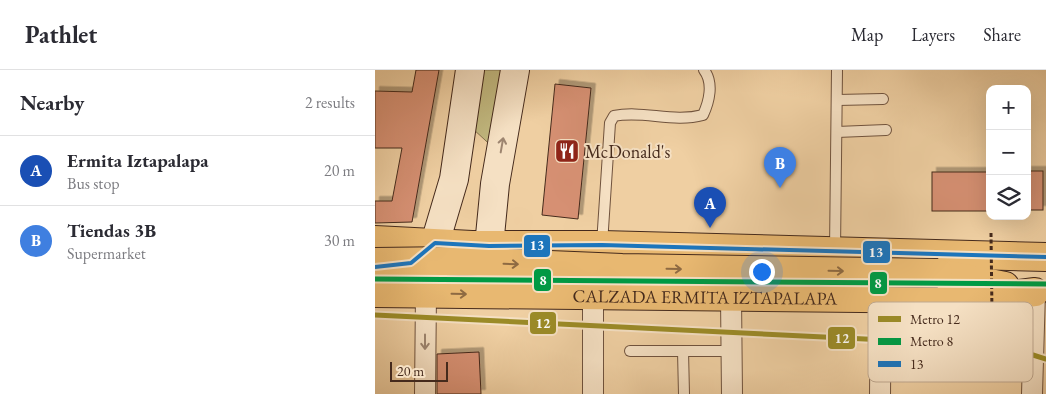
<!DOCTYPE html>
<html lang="en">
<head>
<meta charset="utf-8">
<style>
  :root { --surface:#fff; --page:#f2f2f3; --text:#2b2b33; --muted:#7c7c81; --line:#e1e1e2; --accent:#7c3aed }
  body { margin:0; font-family:"EB Garamond",serif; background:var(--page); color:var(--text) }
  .controls { position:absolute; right:15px; top:15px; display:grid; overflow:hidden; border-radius:10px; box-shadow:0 5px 20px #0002 }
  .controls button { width:45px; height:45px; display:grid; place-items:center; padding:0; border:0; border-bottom:1px solid var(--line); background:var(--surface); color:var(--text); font:25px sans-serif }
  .scale { position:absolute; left:15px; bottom:12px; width:58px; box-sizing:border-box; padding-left:5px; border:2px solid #452a1c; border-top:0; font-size:14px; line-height:18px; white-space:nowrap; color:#452a1c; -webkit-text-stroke:4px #f5e0c3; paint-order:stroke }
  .you { position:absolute; left:386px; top:201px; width:18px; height:18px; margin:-12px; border:4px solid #fff; border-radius:50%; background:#1a73e8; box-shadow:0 0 0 8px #1a73e833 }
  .badge { display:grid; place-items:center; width:32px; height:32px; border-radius:50%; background:var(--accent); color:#fff; font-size:16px; font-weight:700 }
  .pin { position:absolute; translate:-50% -41px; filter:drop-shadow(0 1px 2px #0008) }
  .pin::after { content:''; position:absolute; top:26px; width:18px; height:15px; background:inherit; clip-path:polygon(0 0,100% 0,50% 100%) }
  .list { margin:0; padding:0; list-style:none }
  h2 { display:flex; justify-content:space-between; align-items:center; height:65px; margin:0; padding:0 20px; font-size:21px }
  h2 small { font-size:16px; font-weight:400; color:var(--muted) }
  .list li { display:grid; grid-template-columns:32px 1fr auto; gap:15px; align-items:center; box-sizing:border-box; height:70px; padding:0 20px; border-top:1px solid var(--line) }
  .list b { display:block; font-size:19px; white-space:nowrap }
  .list p { margin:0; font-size:16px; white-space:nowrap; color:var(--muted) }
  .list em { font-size:16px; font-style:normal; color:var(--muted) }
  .icon { flex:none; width:28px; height:28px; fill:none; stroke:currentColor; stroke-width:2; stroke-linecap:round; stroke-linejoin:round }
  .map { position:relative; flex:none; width:671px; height:324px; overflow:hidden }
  header { display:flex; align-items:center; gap:30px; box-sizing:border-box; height:70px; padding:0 25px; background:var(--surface); border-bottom:1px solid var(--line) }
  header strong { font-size:24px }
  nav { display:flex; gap:28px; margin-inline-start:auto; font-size:18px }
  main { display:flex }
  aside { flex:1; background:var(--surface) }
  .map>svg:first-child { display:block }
  .green { fill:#c1b87f; stroke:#83714e }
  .building { fill:#d69073; stroke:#452a1c; filter:url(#shadow) }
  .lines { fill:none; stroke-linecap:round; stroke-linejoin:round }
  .lane-casing { stroke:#70533e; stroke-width:12 }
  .street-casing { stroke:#70533e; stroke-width:22 }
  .secondary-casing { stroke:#452a1c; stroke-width:30 }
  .primary-casing { stroke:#452a1c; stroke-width:30 }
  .lane { stroke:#f5e0c3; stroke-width:10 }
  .street { stroke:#f5e0c3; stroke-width:20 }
  .secondary { stroke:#f5e0c3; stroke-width:28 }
  .primary { stroke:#e8b871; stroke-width:28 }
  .primary-bridge-casing { stroke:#452a1c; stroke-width:30; stroke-linecap:butt }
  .path-bridge { stroke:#452a1c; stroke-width:3; stroke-dasharray:4 2.5; stroke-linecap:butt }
  .primary-bridge { stroke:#e8b871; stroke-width:28 }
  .bus-1-casing { stroke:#f5e0c3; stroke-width:8 }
  .bus-1 { stroke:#1c75bc; stroke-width:4 }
  .metro-1-casing { stroke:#f5e0c3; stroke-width:9 }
  .metro-2-casing { stroke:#f5e0c3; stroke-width:9 }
  .metro-1 { stroke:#9b8b27; stroke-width:5 }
  .metro-2 { stroke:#009a44; stroke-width:5 }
  .oneway { stroke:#9d8570 }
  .oneway2 { stroke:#8e6a42 }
  .labels { text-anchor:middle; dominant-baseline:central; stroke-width:4; stroke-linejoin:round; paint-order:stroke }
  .poi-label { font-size:18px; fill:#452a1c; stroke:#f5e0c3; text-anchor:start }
  .street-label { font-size:18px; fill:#452a1c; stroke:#f5e0c3 }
  .key { fill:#f5e0c3; stroke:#c0a991; stroke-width:1 }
  .key-label { font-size:14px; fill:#452a1c }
  .line-badge { stroke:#f5e0c3; stroke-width:2 }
  .badge-label { font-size:14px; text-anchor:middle; font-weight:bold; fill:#fff }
</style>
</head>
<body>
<header>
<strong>Pathlet</strong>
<nav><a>Map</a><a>Layers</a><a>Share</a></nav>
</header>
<main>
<aside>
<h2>Nearby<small>2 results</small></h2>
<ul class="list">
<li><span class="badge" style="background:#1a4fb4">A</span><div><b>Ermita Iztapalapa</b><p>Bus stop</p></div><em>20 m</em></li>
<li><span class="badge" style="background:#3f7fe0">B</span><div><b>Tiendas 3B</b><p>Supermarket</p></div><em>30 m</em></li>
</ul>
</aside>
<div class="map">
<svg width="671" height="324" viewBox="0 0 671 324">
  <defs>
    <filter id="shadow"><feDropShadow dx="4.5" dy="-4.5" stdDeviation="0" flood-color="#0004"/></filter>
  </defs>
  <rect width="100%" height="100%" fill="#efcfa2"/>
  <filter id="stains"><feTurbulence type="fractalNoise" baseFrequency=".004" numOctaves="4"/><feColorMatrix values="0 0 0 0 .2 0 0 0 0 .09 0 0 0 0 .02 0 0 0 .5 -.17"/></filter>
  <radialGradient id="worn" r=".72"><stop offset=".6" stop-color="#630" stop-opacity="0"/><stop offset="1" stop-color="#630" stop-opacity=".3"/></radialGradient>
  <!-- green -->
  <path class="green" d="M 105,0 L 136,0 L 123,82 L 97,58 Z"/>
  <!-- building -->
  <g class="building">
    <path d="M 41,0 L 64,0 L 37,152 L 0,153 L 0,131 L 17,131 L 27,78 L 0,78 L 0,21 L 37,22 Z"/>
    <path d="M 180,14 L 216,18 L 203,149 L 167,145 Z"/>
    <rect x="652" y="101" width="16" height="39"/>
    <rect x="557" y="102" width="58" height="39"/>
    <path d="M 104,282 L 106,324 L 62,324 L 62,284 Z"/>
  </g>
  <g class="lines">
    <defs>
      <g id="lane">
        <path d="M 462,30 L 508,29"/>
        <path d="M 462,62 L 511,60"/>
        <path d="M 227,174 L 235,53 L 239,46 C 268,40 298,53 328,45 C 334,32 339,13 329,0"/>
        <path d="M 460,180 L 462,0"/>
        <path d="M 255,281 L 357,281"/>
        <path d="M 308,281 L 309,324"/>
      </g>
      <g id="street">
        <path d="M 356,227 L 357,324"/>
        <path d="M 50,324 L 51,223"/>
        <path d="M 218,324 L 218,225"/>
        <path d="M 505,324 L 506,228"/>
        <path d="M 657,324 L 660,222"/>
      </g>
      <g id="secondary">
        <path d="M 60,173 L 79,109 L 95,0"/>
        <path d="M 114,176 L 120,114 L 140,0"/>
      </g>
      <g id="primary">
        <path d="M 0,170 L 97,175 L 227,175 L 671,187"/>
        <path d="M 563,203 L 630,216"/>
        <path id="s1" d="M 0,223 L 584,229 L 636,225 L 660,222"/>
      </g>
    </defs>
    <!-- lane casing -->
    <use href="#lane" class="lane-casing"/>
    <!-- street casing -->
    <use href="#street" class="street-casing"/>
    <!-- secondary casing -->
    <use href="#secondary" class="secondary-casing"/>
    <!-- primary casing -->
    <use href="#primary" class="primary-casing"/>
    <!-- lane -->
    <use href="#lane" class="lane"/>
    <!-- street -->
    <use href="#street" class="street"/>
    <!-- secondary -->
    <use href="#secondary" class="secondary"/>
    <!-- primary -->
    <use href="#primary" class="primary"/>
    <defs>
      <path id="primary-bridge" d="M 0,192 L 78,191 L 247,198 L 563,203"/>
    </defs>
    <!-- primary-bridge casing -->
    <use href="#primary-bridge" class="primary-bridge-casing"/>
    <!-- path-bridge -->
    <path class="path-bridge" d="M 616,163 L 617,243"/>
    <!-- primary-bridge -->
    <use href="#primary-bridge" class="primary-bridge"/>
    <defs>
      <path id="bus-1" d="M 0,197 L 36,193 L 60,173 L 114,176 L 227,175 L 671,187"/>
    </defs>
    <!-- bus-1 casing -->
    <use href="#bus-1" class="bus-1-casing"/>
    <!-- bus-1 -->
    <use href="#bus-1" class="bus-1"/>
    <defs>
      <path id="metro-1" d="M 0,245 L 572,273 L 658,285 L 671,289"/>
      <path id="metro-2" d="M 0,209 L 671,214"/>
    </defs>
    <!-- metro-1 casing -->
    <use href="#metro-1" class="metro-1-casing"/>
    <!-- metro-2 casing -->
    <use href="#metro-2" class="metro-2-casing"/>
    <!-- metro-1 -->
    <use href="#metro-1" class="metro-1"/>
    <!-- metro-2 -->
    <use href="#metro-2" class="metro-2"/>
  </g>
  <!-- one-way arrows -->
  <defs><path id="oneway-shaft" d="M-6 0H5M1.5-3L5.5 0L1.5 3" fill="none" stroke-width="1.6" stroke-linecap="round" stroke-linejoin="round" transform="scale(1.25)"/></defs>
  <g class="oneway">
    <use href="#oneway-shaft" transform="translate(127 75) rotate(-80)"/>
    <use href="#oneway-shaft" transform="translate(50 272) rotate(90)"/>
  </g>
  <g class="oneway2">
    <use href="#oneway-shaft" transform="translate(136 194) rotate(2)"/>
    <use href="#oneway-shaft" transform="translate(299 199) rotate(1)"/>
    <use href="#oneway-shaft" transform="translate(461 201) rotate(1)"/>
    <use href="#oneway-shaft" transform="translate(84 224) rotate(1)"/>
  </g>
  <!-- icons -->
  <defs>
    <symbol id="restaurant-square" viewBox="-11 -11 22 22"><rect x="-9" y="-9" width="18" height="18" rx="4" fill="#8f2418" stroke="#f5e0c3"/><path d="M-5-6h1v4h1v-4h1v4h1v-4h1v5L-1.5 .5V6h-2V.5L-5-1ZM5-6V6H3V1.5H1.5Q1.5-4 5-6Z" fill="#fff"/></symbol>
  </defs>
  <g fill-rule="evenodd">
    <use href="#restaurant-square" x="178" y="67" width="28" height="28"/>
  </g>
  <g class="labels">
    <!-- poi labels -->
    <g class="poi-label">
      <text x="210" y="81">McDonald's</text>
    </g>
    <!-- street labels -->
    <g class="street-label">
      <text stroke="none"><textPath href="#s1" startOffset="330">CALZADA ERMITA IZTAPALAPA</textPath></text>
    </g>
  </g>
  <!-- legend -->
  <rect x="493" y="232" width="165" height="80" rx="8" class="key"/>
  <rect x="503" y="246" width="23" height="6" fill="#9b8b27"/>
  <rect x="503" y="268" width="23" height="7" fill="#009a44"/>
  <rect x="503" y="291" width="23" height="6" fill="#1c75bc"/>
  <g class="key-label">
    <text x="535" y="254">Metro 12</text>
    <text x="535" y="276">Metro 8</text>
    <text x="535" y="299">13</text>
  </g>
  <g class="line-badge">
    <rect x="148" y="164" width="28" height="24" rx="5" fill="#1c75bc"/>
    <rect x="487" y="170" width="29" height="24" rx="5" fill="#1c75bc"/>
    <rect x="158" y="198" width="19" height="24" rx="5" fill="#009a44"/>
    <rect x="494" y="201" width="19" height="24" rx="5" fill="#009a44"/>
    <rect x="154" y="241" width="28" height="24" rx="5" fill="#9b8b27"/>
    <rect x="452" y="256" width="29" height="24" rx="5" fill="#9b8b27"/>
  </g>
  <g class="badge-label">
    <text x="162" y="180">13</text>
    <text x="501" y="187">13</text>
    <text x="168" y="215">8</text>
    <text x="503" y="218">8</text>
    <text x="168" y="258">12</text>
    <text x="467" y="273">12</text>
  </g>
  <rect width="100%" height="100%" filter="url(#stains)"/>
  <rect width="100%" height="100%" fill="url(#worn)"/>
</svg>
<div class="controls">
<button>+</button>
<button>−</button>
<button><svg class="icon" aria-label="layers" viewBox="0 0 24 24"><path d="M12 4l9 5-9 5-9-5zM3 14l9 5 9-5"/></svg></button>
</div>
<div class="scale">20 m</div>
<div class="you"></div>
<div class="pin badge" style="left:335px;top:158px;background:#1a4fb4">A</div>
<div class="pin badge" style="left:405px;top:118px;background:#3f7fe0">B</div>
</div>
</main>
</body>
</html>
